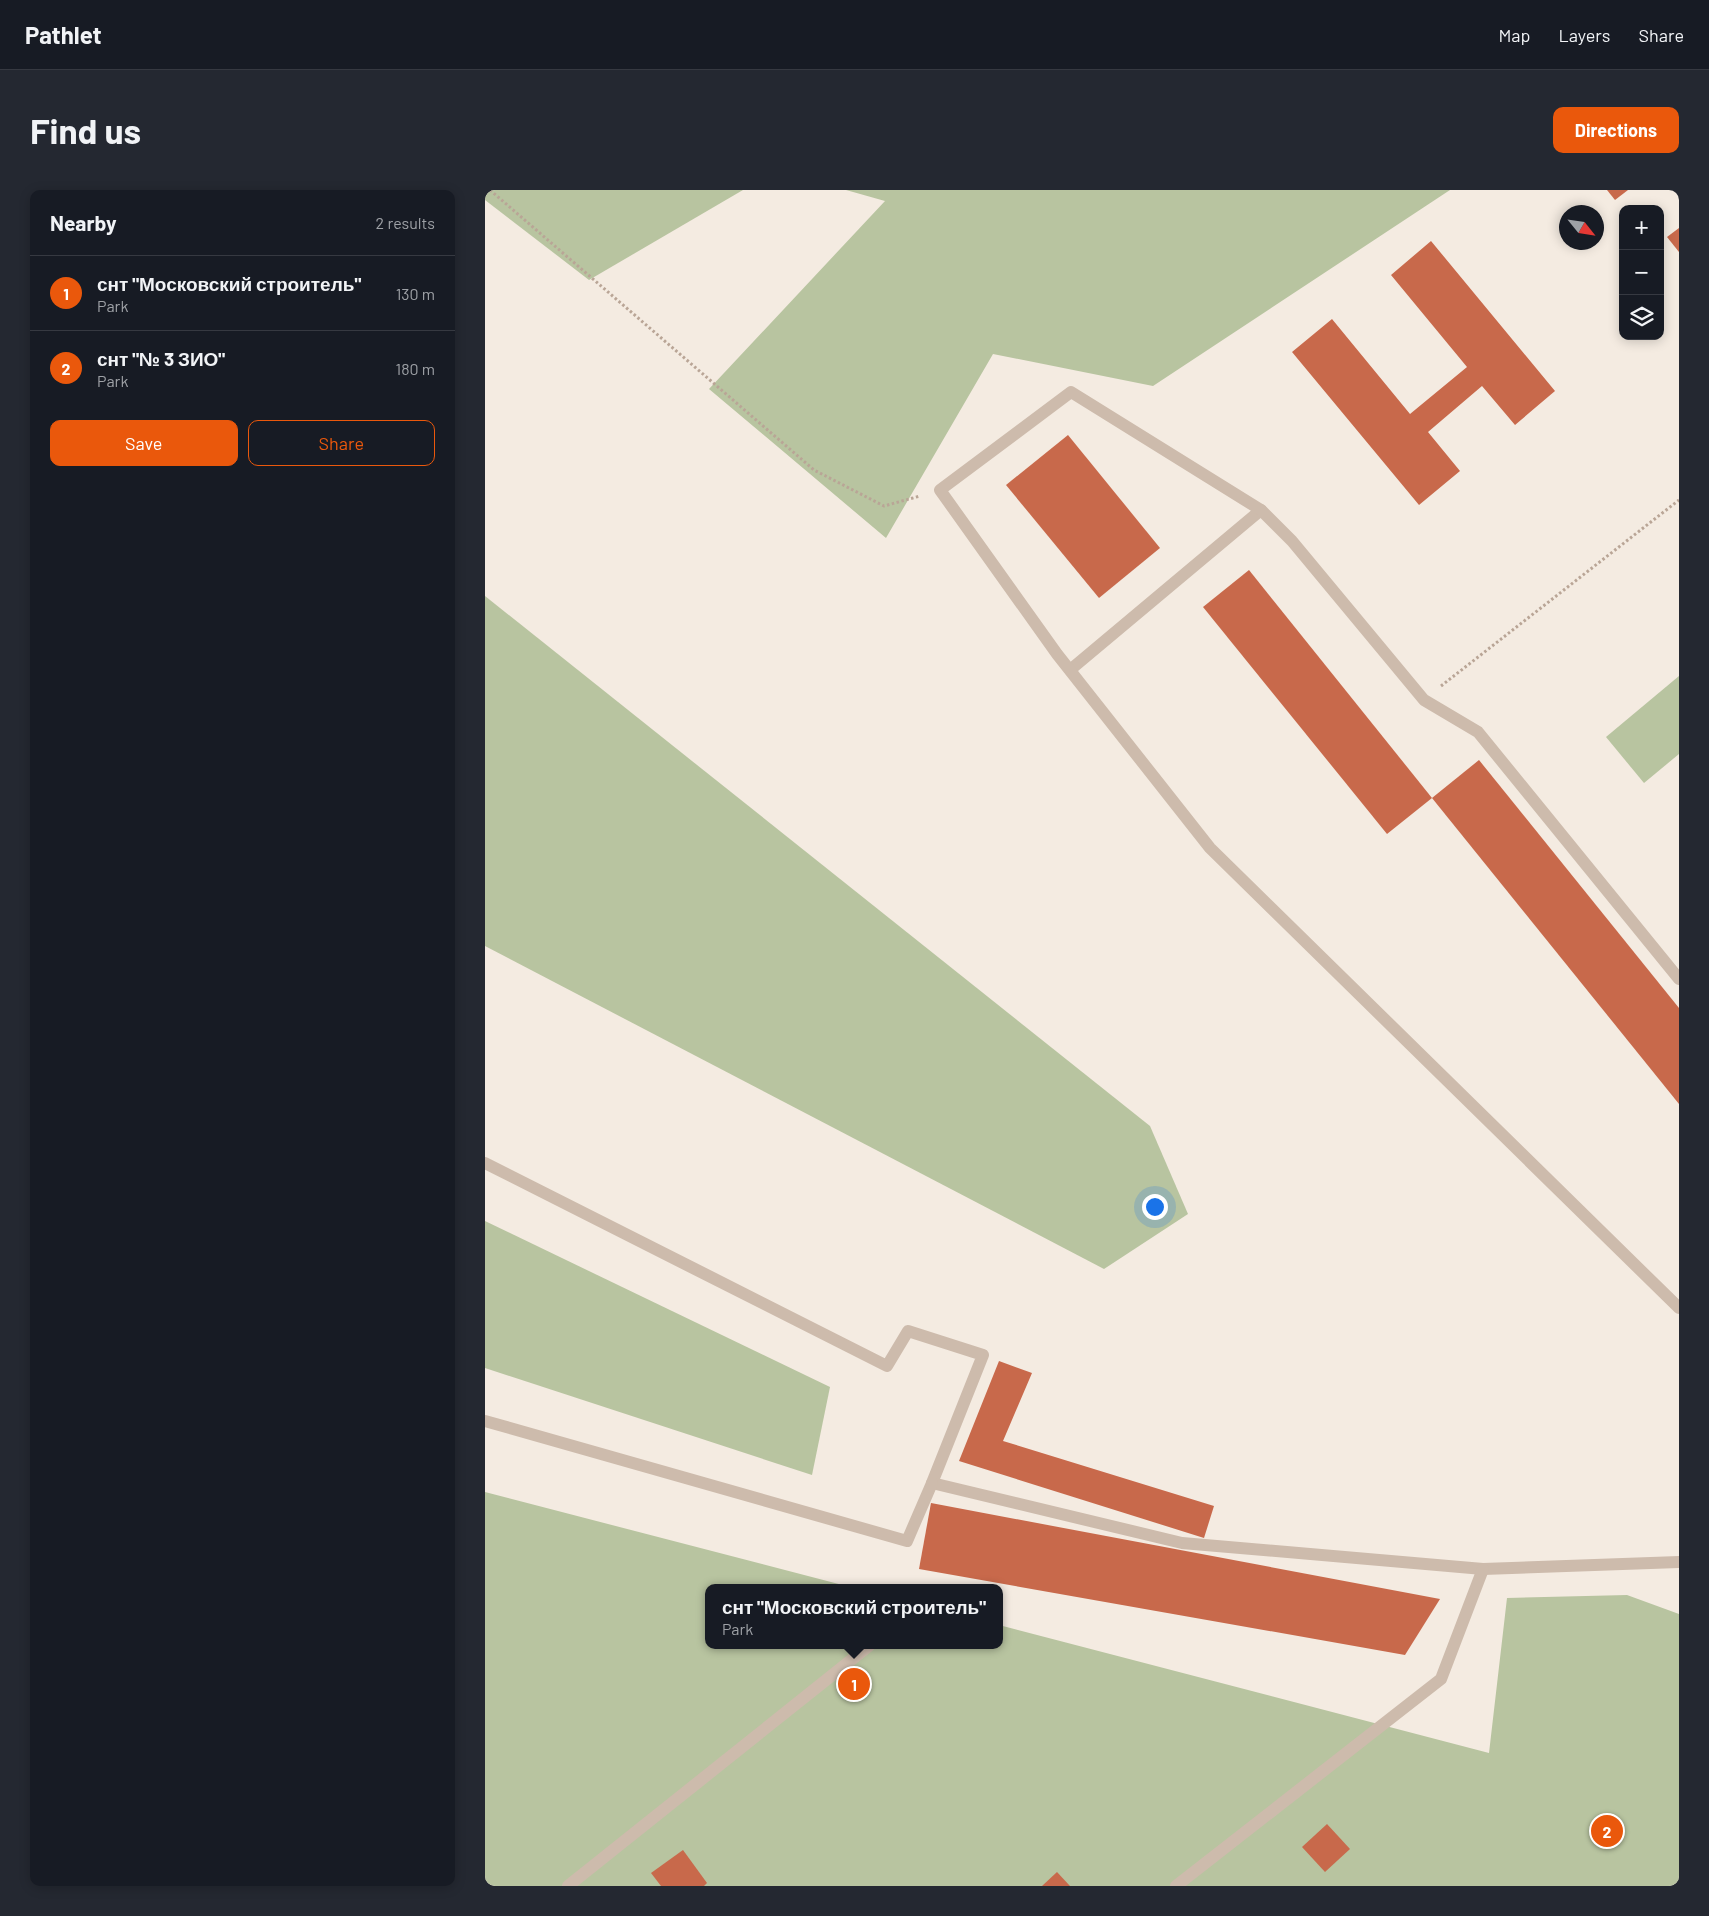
<!DOCTYPE html>
<html lang="en">
<head>
<meta charset="utf-8">
<style>
  :root { --surface:#171b24; --page:#242831; --text:#f1f3f6; --muted:#9ea1a6; --line:#363941; --accent:#ea580c }
  body { margin:0; font-family:Barlow,sans-serif; background:var(--page); color:var(--text) }
  .controls { position:absolute; right:15px; top:15px; display:grid; overflow:hidden; border-radius:10px; box-shadow:0 2px 12px #0003 }
  .controls button { width:45px; height:45px; display:grid; place-items:center; padding:0; border:0; border-bottom:1px solid var(--line); background:var(--surface); color:var(--text); font:25px sans-serif }
  .compass { position:absolute; left:1074px; top:15px; width:45px; height:45px; border-radius:50%; background:var(--surface); box-shadow:0 2px 12px #0003; rotate:120deg }
  .you { position:absolute; left:669px; top:1016px; width:18px; height:18px; margin:-12px; border:4px solid #fff; border-radius:50%; background:#1a73e8; box-shadow:0 0 0 8px #1a73e833 }
  .badge { display:grid; place-items:center; width:32px; height:32px; border-radius:50%; background:var(--accent); color:#fff; font-size:16px; font-weight:700 }
  .pin { position:absolute; translate:-50% -50%; border:2px solid #fff; box-shadow:0 1px 5px #0006 }
  .popup { position:absolute; left:220px; top:1394px; width:298px; height:65px; box-sizing:border-box; display:grid; place-content:center; border-radius:10px; background:var(--surface); filter:drop-shadow(0 1px 4px #0005); font-size:16px; white-space:nowrap; color:var(--muted) }
  .popup b { font-size:19px; color:var(--text) }
  .popup::after { content:''; position:absolute; left:50%; top:100%; margin-left:-10px; border:10px solid transparent; border-top-color:var(--surface) }
  .list { margin:0; padding:0; list-style:none }
  h2 { display:flex; justify-content:space-between; align-items:center; height:65px; margin:0; padding:0 20px; font-size:21px }
  h2 small { font-size:16px; font-weight:400; color:var(--muted) }
  .list li { display:grid; grid-template-columns:32px 1fr auto; gap:15px; align-items:center; box-sizing:border-box; height:75px; padding:0 20px; border-top:1px solid var(--line) }
  .list b { display:block; font-size:19px; white-space:nowrap }
  .list p { margin:0; font-size:16px; white-space:nowrap; color:var(--muted) }
  .list em { font-size:16px; font-style:normal; color:var(--muted) }
  .actions { display:flex; gap:10px; padding:15px 20px }
  .actions a { flex:1; padding:11px 0; border:1px solid var(--accent); border-radius:10px; text-align:center; font-size:18px; color:var(--accent) }
  .actions .main { background:var(--accent); color:#fff }
  .icon { flex:none; width:28px; height:28px; fill:none; stroke:currentColor; stroke-width:2; stroke-linecap:round; stroke-linejoin:round }
  .map { position:relative; flex:none; width:1194px; height:1696px; overflow:hidden; border-radius:10px }
  header { display:flex; align-items:center; gap:30px; box-sizing:border-box; height:70px; padding:0 25px; background:var(--surface); border-bottom:1px solid var(--line) }
  header strong { font-size:24px }
  nav { display:flex; gap:28px; margin-inline-start:auto; font-size:18px }
  .intro { display:flex; align-items:center; justify-content:space-between; box-sizing:border-box; height:120px; padding:0 30px }
  h1 { margin:0; font-size:35px }
  .button { padding:12px 22px; border-radius:10px; background:var(--accent); color:#fff; font-size:18px; font-weight:700 }
  main { display:flex; gap:30px; padding:0 30px }
  aside { flex:1; background:var(--surface); border-radius:10px; box-shadow:0 2px 12px #0003 }
  .map>svg:first-child { display:block }
  .green { fill:#b8c4a0 }
  .building { fill:#c8694b }
  .lines { fill:none; stroke-linecap:round; stroke-linejoin:round }
  .path { stroke:#b9a596; stroke-width:3; stroke-dasharray:2.5 2.5; stroke-linecap:butt }
  .service { stroke:#cdbbac; stroke-width:12 }
</style>
</head>
<body>
<header>
<strong>Pathlet</strong>
<nav><a>Map</a><a>Layers</a><a>Share</a></nav>
</header>
<div class="intro"><h1>Find us</h1><a class="button">Directions</a></div>
<main>
<aside>
<h2>Nearby<small>2 results</small></h2>
<ul class="list">
<li><span class="badge">1</span><div><b>снт &quot;Московский строитель&quot;</b><p>Park</p></div><em>130 m</em></li>
<li><span class="badge">2</span><div><b>снт &quot;№ 3 ЗИО&quot;</b><p>Park</p></div><em>180 m</em></li>
</ul>
<div class="actions"><a class="main">Save</a><a>Share</a></div>
</aside>
<div class="map">
<svg width="1194" height="1696" viewBox="0 0 1194 1696">
  <rect width="100%" height="100%" fill="#f4ebe1"/>
  <!-- green -->
  <g class="green">
    <path d="M 0,0 L 258,0 L 104,90 L 0,10 Z"/>
    <path d="M 361,0 L 965,0 L 668,196 L 508,164 L 401,348 L 224,199 L 400,11 Z"/>
    <path d="M 0,406 L 665,936 L 703,1024 L 619,1079 L 0,756 Z"/>
    <path d="M 1194,486 L 1194,564 L 1159,593 L 1121,547 Z"/>
    <path d="M 0,1031 L 345,1197 L 327,1285 L 0,1178 Z"/>
    <path d="M 0,1302 L 369,1398 L 224,1398 L 224,1455 L 514,1455 L 514,1435 L 1004,1563 L 1022,1408 L 1142,1405 L 1194,1424 L 1194,1696 L 0,1696 Z"/>
  </g>
  <!-- building -->
  <g class="building">
    <path d="M 1122,0 L 1143,0 L 1130,10 Z"/>
    <path d="M 1194,38 L 1194,62 L 1182,47 Z"/>
    <path d="M 946,51 L 1070,201 L 1030,235 L 997,196 L 943,242 L 975,281 L 934,315 L 807,162 L 847,129 L 925,224 L 982,177 L 906,85 Z"/>
    <path d="M 583,245 L 675,358 L 614,408 L 521,295 Z"/>
    <path d="M 764,380 L 947,608 L 902,644 L 718,417 Z"/>
    <path d="M 994,570 L 1194,818 L 1194,914 L 947,608 Z"/>
    <path d="M 514,1171 L 547,1183 L 518,1251 L 729,1316 L 719,1348 L 474,1271 Z"/>
    <path d="M 446,1313 L 955,1409 L 920,1465 L 434,1379 Z"/>
    <path d="M 842,1634 L 865,1659 L 840,1682 L 817,1657 Z"/>
    <path d="M 198,1660 L 222,1693 L 219,1696 L 176,1696 L 166,1683 Z"/>
    <path d="M 572,1682 L 585,1696 L 557,1696 Z"/>
  </g>
  <g class="lines">
    <!-- path -->
    <g class="path">
      <path d="M 5,0 L 329,280 L 399,316 L 435,306"/>
      <path d="M 956,496 L 1194,310"/>
    </g>
    <!-- service -->
    <g class="service">
      <path d="M 585,480 L 776,320"/>
      <path d="M 1194,789 L 993,542 L 939,510 L 807,351 L 776,320 L 586,202 L 455,300 L 572,464 L 725,658 L 1194,1118"/>
      <path d="M 0,973 L 402,1176 L 423,1141 L 498,1165 L 447,1293 L 697,1353 L 998,1379 L 1194,1372"/>
      <path d="M 0,1231 L 422,1351 L 447,1293"/>
      <path d="M 83,1696 L 385,1455"/>
      <path d="M 691,1696 L 956,1489 L 998,1379"/>
    </g>
  </g>
</svg>
<div class="controls">
<button>+</button>
<button>−</button>
<button><svg class="icon" aria-label="layers" viewBox="0 0 24 24"><path d="M12 4l9 5-9 5-9-5zM3 14l9 5 9-5"/></svg></button>
</div>
<svg class="compass" viewBox="-18 -18 36 36"><path d="M0-13l5 13h-10z" fill="#e53935"/><path d="M0 13l5-13h-10z" fill="#9ea1a6"/></svg>
<div class="you"></div>
<div class="pin badge" style="left:369px;top:1494px">1</div>
<div class="popup"><b>снт &quot;Московский строитель&quot;</b>Park</div>
<div class="pin badge" style="left:1122px;top:1641px">2</div>
</div>
</main>
</body>
</html>
